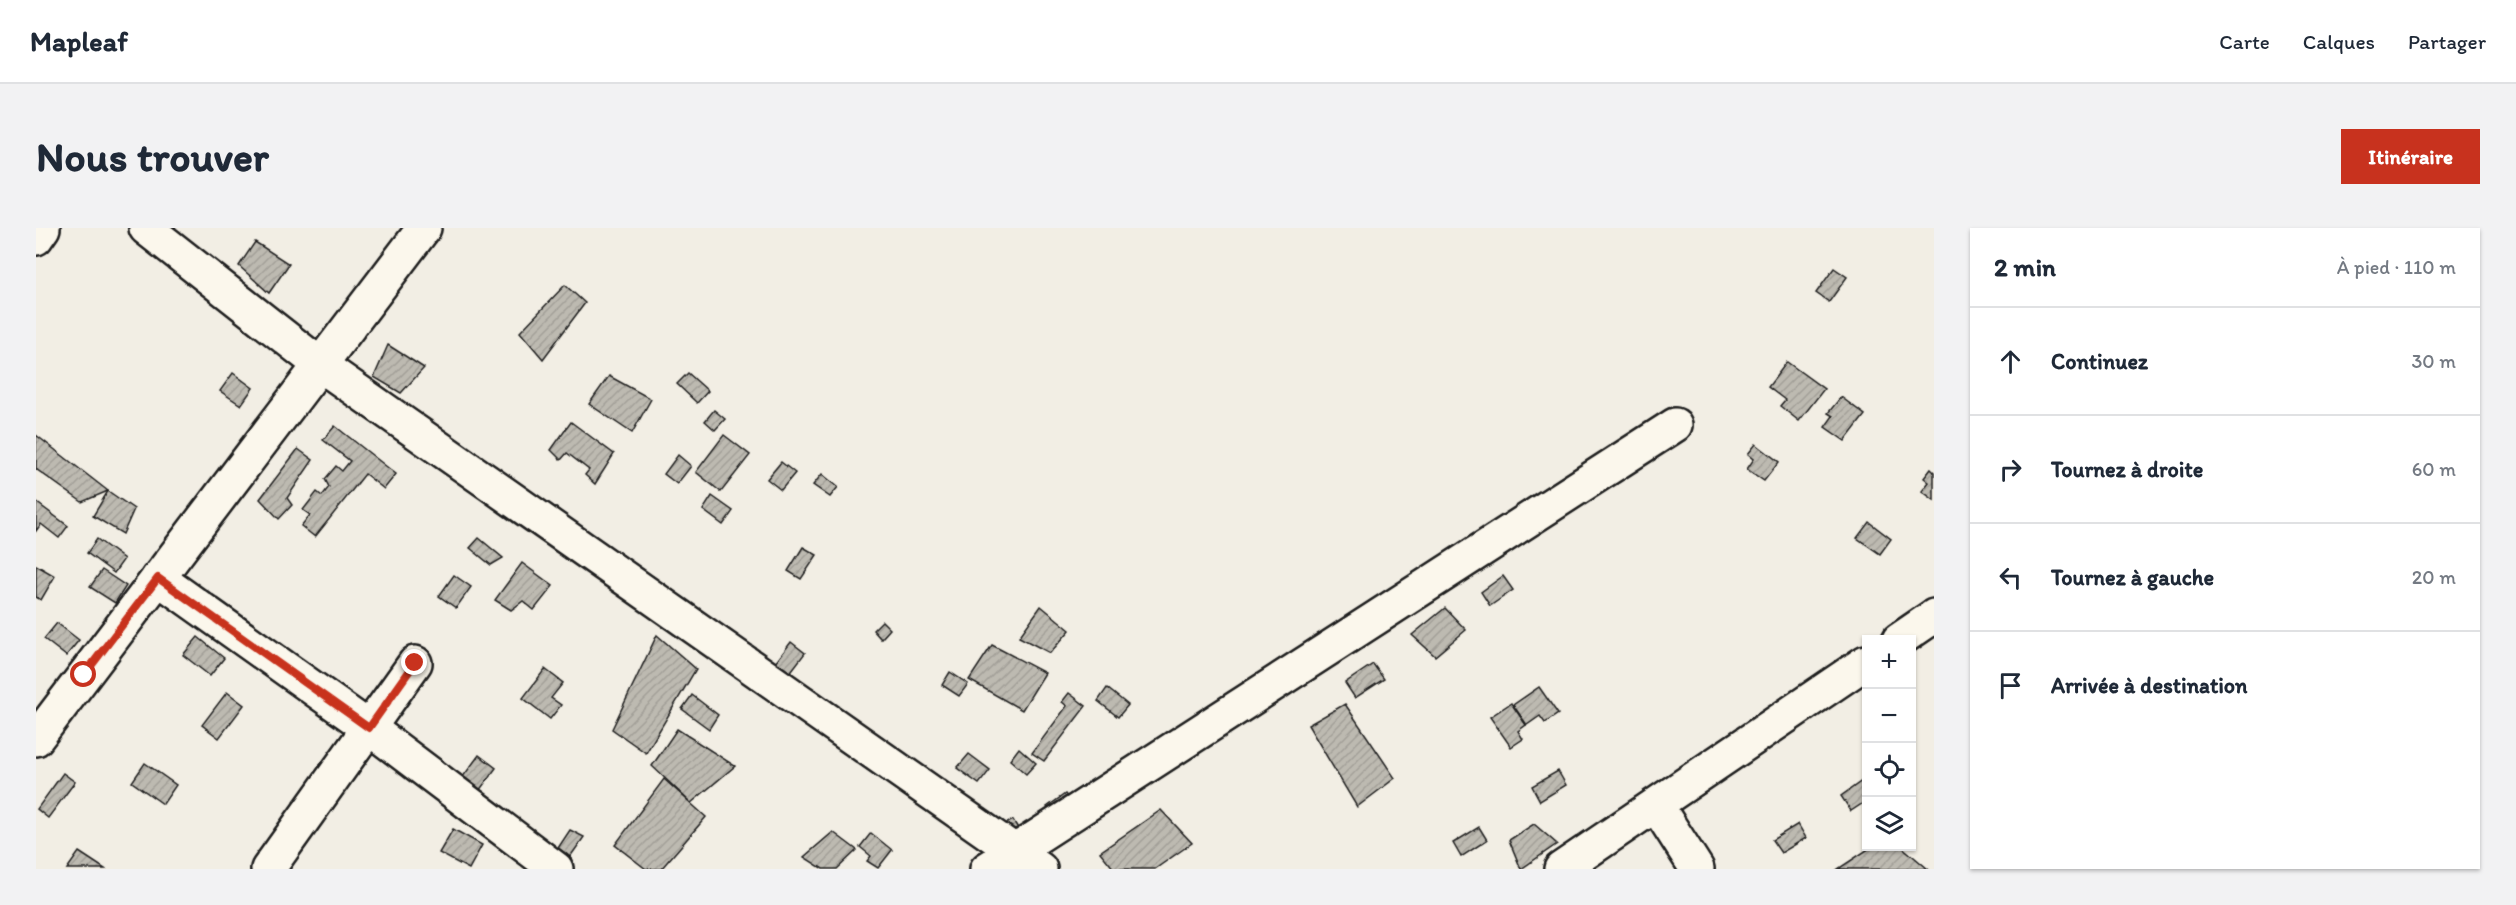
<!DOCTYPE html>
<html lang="fr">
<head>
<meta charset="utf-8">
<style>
  :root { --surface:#fff; --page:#f2f2f3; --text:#1f2937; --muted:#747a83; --line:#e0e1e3; --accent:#c8321e }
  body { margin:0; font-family:Itim,sans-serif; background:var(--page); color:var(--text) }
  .controls { position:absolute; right:18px; bottom:18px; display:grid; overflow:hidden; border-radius:0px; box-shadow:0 2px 4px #0004 }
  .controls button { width:54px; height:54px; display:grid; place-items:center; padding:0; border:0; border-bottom:2px solid var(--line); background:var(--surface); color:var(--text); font:30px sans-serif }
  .stop { position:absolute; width:18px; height:18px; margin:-14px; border:4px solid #c8321e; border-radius:50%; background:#fff }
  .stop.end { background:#c8321e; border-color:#fff; box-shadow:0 2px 6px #0008 }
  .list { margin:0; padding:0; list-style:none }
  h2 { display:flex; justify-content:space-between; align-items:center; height:78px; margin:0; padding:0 24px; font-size:26px }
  h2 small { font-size:20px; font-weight:400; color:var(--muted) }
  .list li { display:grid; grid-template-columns:39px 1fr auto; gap:18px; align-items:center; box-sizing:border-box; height:108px; padding:0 24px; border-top:2px solid var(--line) }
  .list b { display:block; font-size:22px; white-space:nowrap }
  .list em { font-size:20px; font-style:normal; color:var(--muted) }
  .icon { flex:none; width:33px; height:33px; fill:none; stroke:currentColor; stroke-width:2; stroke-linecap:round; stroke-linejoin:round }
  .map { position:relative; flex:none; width:1898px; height:641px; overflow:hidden; border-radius:0px }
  header { display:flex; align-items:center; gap:36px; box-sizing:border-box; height:84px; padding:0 30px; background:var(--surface); border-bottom:2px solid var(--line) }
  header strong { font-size:28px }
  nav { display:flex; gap:33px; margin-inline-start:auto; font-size:21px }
  .intro { display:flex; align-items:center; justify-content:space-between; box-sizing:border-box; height:144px; padding:0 36px }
  h1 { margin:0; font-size:42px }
  .button { padding:15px 27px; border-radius:0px; background:var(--accent); color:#fff; font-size:21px; font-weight:700 }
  main { display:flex; gap:36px; padding:0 36px }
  aside { flex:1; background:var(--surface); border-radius:0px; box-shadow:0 2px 4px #0004 }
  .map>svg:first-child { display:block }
  .building { fill:url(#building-hatch); stroke:#1c1c1c; stroke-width:1.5 }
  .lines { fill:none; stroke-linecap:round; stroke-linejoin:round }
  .minor-casing { stroke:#1c1c1c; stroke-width:38 }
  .major-casing { stroke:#1c1c1c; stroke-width:38 }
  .minor { stroke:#fbf7ec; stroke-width:33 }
  .major { stroke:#fbf7ec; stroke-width:33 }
  .route { stroke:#c8321e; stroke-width:8 }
</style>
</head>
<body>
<header>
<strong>Mapleaf</strong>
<nav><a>Carte</a><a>Calques</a><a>Partager</a></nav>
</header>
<div class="intro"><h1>Nous trouver</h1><a class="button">Itinéraire</a></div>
<main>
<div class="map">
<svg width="1898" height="641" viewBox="0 0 1898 641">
  <defs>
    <pattern id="building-hatch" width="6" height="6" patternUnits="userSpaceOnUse" patternTransform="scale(1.5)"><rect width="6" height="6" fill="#bdbab1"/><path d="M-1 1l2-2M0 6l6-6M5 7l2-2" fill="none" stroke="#a29f98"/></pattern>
  </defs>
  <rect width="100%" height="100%" fill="#f2eee4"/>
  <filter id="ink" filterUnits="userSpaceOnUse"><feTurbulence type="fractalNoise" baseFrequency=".0167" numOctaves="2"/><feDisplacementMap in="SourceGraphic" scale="12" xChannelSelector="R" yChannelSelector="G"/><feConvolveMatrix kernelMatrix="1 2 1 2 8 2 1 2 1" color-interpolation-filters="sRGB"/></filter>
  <g filter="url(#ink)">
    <!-- building -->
    <g class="building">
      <path d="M 219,14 L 253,36 L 233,65 L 203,38 Z"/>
      <path d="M 1798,40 L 1811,49 L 1793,74 L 1780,65 Z"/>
      <path d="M 529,57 L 549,75 L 507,131 L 484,104 Z"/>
      <path d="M 352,117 L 388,140 L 365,165 L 338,149 Z"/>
      <path d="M 1751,134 L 1788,161 L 1763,193 L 1744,178 L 1749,172 L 1732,159 Z"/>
      <path d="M 197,145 L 217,160 L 205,177 L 184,163 Z"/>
      <path d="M 652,145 L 672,163 L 661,175 L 641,156 Z"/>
      <path d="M 573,148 L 615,171 L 596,205 L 553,176 Z"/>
      <path d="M 1805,169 L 1829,187 L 1809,213 L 1789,199 L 1797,188 L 1792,185 Z"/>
      <path d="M 678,182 L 689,191 L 679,202 L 669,193 Z"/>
      <path d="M 535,194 L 578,226 L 559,256 L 549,247 L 553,242 L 531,225 L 525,232 L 515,222 Z"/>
      <path d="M 299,198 L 360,246 L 348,261 L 329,246 L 279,309 L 265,298 L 274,287 L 267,282 L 281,264 L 286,268 L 293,259 L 289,251 L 300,238 L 306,243 L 314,233 L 287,212 Z"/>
      <path d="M 0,207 L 72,263 L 46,274 L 0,241 Z"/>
      <path d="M 688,207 L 714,227 L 685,264 L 660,244 Z"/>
      <path d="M 1720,216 L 1743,234 L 1728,253 L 1711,241 L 1718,231 L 1712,226 Z"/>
      <path d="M 262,221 L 277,232 L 251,270 L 256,277 L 243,291 L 224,271 Z"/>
      <path d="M 642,227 L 655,238 L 641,256 L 628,246 Z"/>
      <path d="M 745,234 L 759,245 L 745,262 L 731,251 Z"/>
      <path d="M 1895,241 L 1898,244 L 1898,272 L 1886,263 L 1893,254 L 1888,250 Z"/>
      <path d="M 786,246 L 802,259 L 794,269 L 777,257 Z"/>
      <path d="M 72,263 L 98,281 L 87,306 L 57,288 Z"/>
      <path d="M 676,268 L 697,283 L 687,297 L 667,282 Z"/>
      <path d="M 0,274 L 32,298 L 23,310 L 5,296 L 0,303 Z"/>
      <path d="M 1833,294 L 1855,311 L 1844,326 L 1821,310 Z"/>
      <path d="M 443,310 L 467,330 L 455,337 L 434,320 Z"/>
      <path d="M 61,311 L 88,331 L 78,345 L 51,325 Z"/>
      <path d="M 767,319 L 781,327 L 765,351 L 752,343 Z"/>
      <path d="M 486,335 L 517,358 L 498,382 L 487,373 L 475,382 L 459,372 Z"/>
      <path d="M 0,337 L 19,348 L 5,372 L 0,369 Z"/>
      <path d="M 66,342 L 90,358 L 79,375 L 54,359 Z"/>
      <path d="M 418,347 L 435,359 L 420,380 L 403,368 Z"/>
      <path d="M 1467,348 L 1477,362 L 1454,378 L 1445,364 Z"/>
      <path d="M 1005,378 L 1034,402 L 1014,425 L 983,409 Z"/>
      <path d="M 1409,380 L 1430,402 L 1399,428 L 1376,407 Z"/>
      <path d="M 846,393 L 854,401 L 845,411 L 837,402 Z"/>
      <path d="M 21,395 L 43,412 L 30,428 L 8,411 Z"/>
      <path d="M 621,407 L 660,441 L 610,525 L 576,501 Z"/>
      <path d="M 162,409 L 188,430 L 174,448 L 147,427 Z"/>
      <path d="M 755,414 L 769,425 L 747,454 L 733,443 Z"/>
      <path d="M 956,417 L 1009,445 L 986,482 L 933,452 Z"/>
      <path d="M 1337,436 L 1348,451 L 1319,470 L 1309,455 Z"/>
      <path d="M 509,441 L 527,455 L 515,470 L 525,477 L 514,491 L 487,470 Z"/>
      <path d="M 914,444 L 932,456 L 923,468 L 906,457 Z"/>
      <path d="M 1503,459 L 1522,486 L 1509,495 L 1504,488 L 1491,497 L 1477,477 Z"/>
      <path d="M 1071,460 L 1092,477 L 1082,489 L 1062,473 Z"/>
      <path d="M 191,464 L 208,477 L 183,510 L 166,497 Z"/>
      <path d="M 1033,465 L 1050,478 L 1008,533 L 996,525 L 1031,478 L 1026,474 Z"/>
      <path d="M 656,467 L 682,487 L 673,501 L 646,481 Z"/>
      <path d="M 1475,475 L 1490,497 L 1482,503 L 1487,511 L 1475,519 L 1454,489 Z"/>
      <path d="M 1309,476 L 1359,550 L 1321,579 L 1272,497 Z"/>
      <path d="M 641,501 L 699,538 L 655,575 L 616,538 Z"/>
      <path d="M 983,520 L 1000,535 L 990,546 L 974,532 Z"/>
      <path d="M 933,526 L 954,542 L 943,556 L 921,540 Z"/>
      <path d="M 443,527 L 460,540 L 443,563 L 426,550 Z"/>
      <path d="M 109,535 L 140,557 L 127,576 L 96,554 Z"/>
      <path d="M 1522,543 L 1530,557 L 1504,573 L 1496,558 Z"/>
      <path d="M 27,545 L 39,554 L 12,590 L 1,581 Z"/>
      <path d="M 1830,550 L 1830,573 L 1815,583 L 1805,568 Z"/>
      <path d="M 628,551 L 670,589 L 625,641 L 610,641 L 579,617 Z"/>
      <path d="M 1029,566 L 1039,579 L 1019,592 L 1011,579 Z"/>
      <path d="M 1125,582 L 1156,615 L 1119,641 L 1078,641 L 1064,624 Z"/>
      <path d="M 977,592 L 987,609 L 964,599 Z"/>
      <path d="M 1498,596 L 1521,616 L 1485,641 L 1473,612 Z"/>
      <path d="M 1762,596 L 1770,610 L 1745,625 L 1736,612 Z"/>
      <path d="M 1443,599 L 1451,612 L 1425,629 L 1417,615 Z"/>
      <path d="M 417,601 L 446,617 L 433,641 L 403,625 Z"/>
      <path d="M 534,602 L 548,609 L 534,629 L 522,620 Z"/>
      <path d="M 797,604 L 821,622 L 801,641 L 787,641 L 768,629 Z"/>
      <path d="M 835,605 L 856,622 L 842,640 L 831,633 L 835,628 L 824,619 Z"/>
      <path d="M 1837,618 L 1865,618 L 1892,641 L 1802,641 Z"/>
      <path d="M 43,624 L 69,641 L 31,641 Z"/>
    </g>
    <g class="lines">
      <defs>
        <g id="minor">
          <path d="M 110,0 L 283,136 L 1004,641"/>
          <path d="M 0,10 L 7,0"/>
          <path d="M 122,350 L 333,500 L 520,641"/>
          <path d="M 0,511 L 388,0"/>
          <path d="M 1620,577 L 1661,641"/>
          <path d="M 232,641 L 379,435"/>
          <path d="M 951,641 L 1639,197"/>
        </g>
        <g id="major">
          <path d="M 1863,412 L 1898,388"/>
          <path d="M 1525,641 L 1830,434"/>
        </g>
      </defs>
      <!-- minor casing -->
      <use href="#minor" class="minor-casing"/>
      <!-- major casing -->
      <use href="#major" class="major-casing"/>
      <!-- minor -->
      <use href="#minor" class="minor"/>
      <!-- major -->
      <use href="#major" class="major"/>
    </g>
  </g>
  <g class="lines" filter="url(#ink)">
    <!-- route -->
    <path class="route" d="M 48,447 L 122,350 L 333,500 L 379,435"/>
  </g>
</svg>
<div class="controls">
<button>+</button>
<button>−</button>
<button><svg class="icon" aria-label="locate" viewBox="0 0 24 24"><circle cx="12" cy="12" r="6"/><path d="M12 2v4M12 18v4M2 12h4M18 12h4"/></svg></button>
<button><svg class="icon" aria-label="layers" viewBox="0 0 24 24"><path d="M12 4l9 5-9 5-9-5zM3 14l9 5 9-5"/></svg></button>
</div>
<div class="stop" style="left:48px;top:447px"></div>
<div class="stop end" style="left:379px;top:435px"></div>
</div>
<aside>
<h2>2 min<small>À pied · 110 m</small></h2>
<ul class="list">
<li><svg class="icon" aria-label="ahead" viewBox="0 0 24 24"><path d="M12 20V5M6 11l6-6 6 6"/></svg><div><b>Continuez</b></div><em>30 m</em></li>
<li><svg class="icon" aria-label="right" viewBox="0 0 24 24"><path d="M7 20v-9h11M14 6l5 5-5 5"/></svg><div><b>Tournez à droite</b></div><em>60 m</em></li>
<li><svg class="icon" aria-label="left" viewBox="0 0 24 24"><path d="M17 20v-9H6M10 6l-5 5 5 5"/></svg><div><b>Tournez à gauche</b></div><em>20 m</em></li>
<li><svg class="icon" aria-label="arrive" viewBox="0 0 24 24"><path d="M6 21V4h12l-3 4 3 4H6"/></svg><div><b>Arrivée à destination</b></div></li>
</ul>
</aside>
</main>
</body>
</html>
